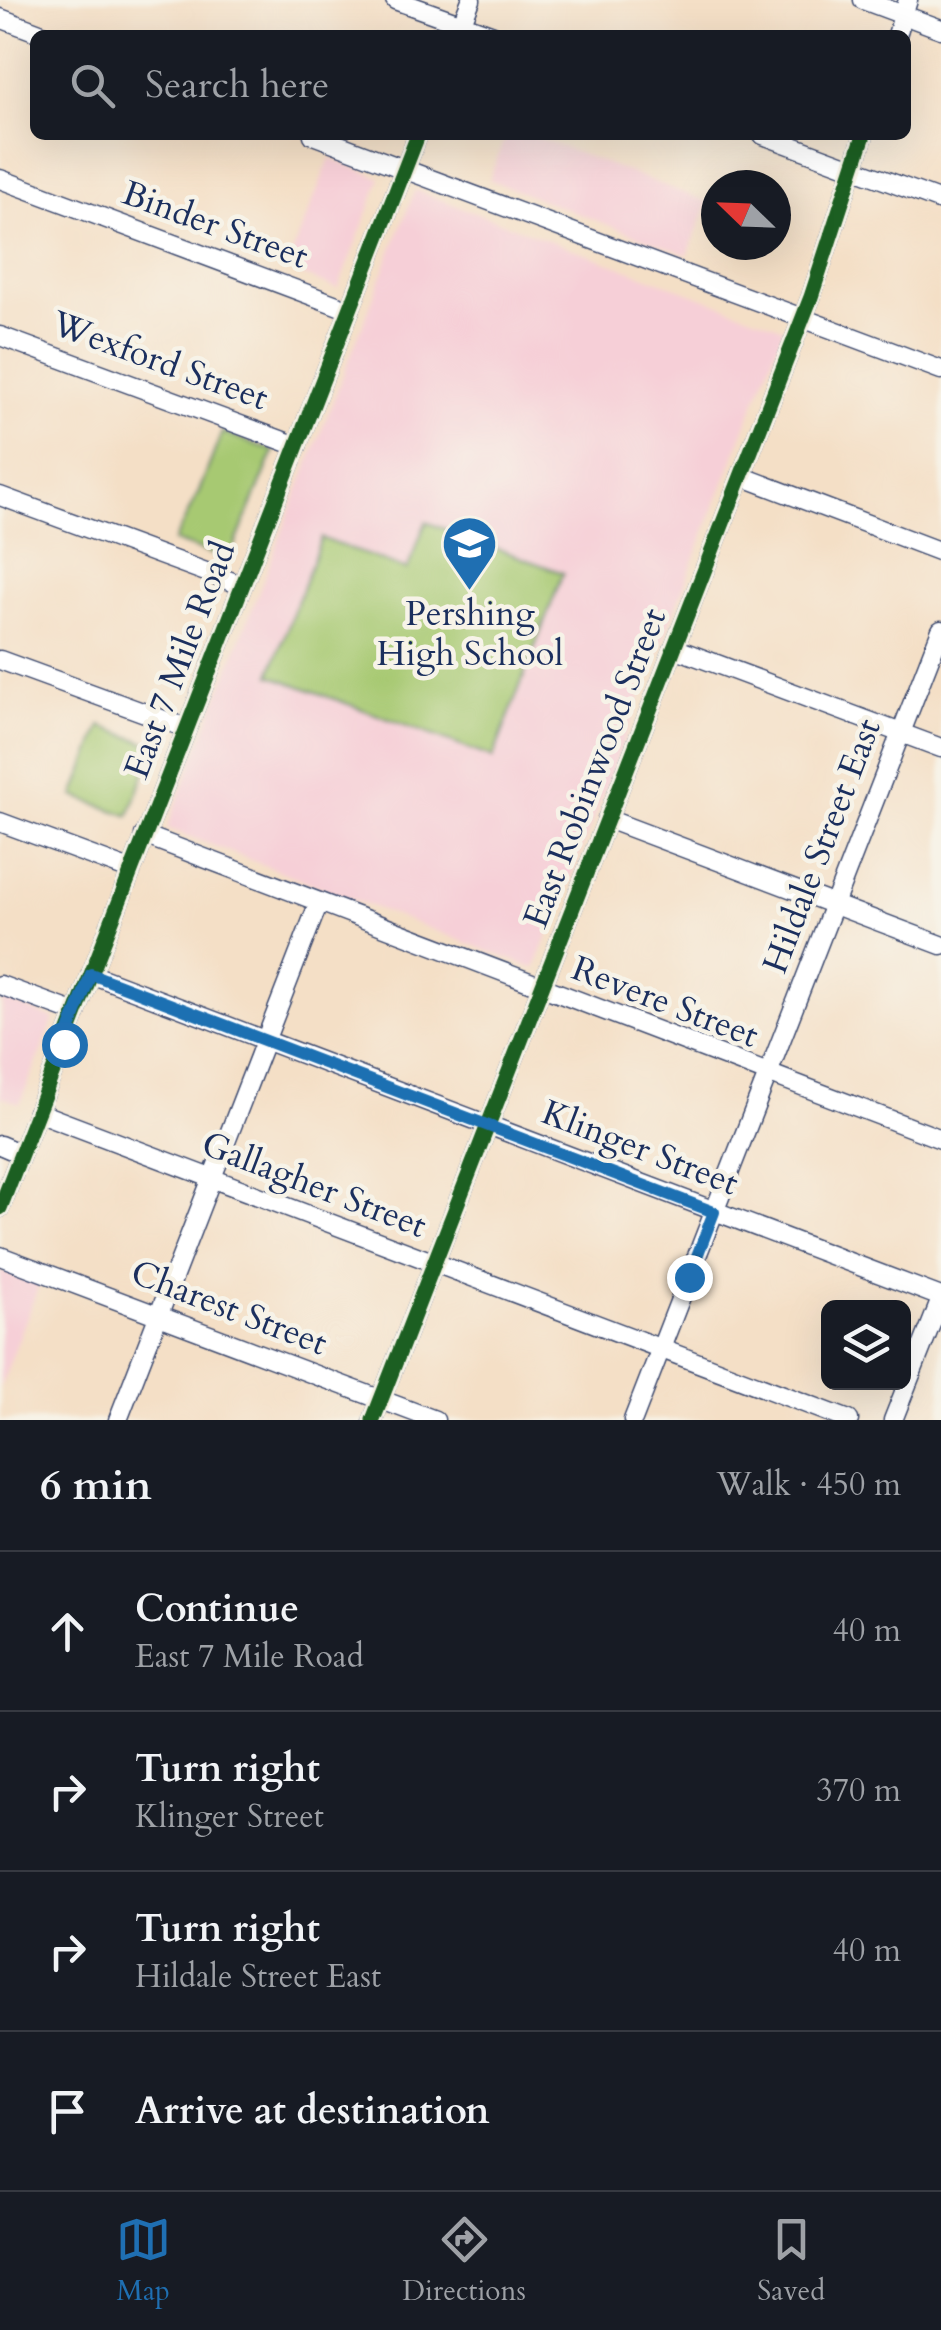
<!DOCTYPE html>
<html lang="en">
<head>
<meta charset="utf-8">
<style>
  :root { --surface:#171b24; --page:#242831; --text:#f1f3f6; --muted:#9ea1a6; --line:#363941; --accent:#1f6fb2 }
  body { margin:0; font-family:Cardo,serif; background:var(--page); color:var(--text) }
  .controls { position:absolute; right:30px; bottom:30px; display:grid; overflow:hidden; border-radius:15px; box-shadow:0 10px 40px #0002 }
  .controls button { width:90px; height:90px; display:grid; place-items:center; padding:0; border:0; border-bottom:2px solid var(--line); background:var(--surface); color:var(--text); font:50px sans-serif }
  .compass { position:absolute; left:701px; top:170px; width:90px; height:90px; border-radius:50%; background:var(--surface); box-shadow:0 10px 40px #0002; rotate:293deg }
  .stop { position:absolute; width:30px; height:30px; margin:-22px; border:8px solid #1f6fb2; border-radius:50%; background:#fff }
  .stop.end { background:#1f6fb2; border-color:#fff; box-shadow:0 2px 10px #0008 }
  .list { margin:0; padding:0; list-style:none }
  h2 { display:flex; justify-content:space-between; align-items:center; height:130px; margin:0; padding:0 40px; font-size:42px }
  h2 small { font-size:32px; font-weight:400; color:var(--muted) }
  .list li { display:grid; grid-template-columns:65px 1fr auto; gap:30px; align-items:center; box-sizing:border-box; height:160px; padding:0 40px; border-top:2px solid var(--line) }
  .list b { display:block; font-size:38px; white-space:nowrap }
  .list p { margin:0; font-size:32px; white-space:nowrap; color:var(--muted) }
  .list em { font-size:32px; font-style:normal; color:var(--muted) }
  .icon { flex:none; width:55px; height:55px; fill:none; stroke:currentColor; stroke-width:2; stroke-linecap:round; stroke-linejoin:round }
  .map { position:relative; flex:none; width:941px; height:1420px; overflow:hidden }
  .search { position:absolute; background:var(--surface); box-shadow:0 10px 40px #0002; left:30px; right:30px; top:30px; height:110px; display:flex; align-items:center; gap:25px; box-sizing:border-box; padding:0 35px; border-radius:15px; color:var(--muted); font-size:38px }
  .sheet { height:770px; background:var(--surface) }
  nav { display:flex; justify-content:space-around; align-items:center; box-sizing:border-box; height:140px; border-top:2px solid var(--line); background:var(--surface); font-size:28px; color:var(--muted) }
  nav a { display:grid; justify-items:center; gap:5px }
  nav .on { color:var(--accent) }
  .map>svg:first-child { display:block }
  .built { fill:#f6cfd7 }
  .green { fill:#a7c972; stroke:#617c68; stroke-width:2.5 }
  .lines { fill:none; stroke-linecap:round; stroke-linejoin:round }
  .minor-casing { stroke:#3c496e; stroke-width:21 }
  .minor { stroke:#fff; stroke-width:18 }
  .cycleway-casing { stroke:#f7f3e8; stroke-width:21 }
  .cycleway { stroke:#1b5e20; stroke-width:15 }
  .route { stroke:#1f6fb2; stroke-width:12 }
  .labels { text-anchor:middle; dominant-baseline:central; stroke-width:9; stroke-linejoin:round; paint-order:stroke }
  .street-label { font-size:35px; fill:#1b2f5e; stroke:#f7f3e8 }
  .poi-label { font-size:35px; fill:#1b2f5e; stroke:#f7f3e8 }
</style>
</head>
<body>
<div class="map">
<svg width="941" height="1420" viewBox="0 0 941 1420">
  <rect width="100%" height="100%" fill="#f7f3e8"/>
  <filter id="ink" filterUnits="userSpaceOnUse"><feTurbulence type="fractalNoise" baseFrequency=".01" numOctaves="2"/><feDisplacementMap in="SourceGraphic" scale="20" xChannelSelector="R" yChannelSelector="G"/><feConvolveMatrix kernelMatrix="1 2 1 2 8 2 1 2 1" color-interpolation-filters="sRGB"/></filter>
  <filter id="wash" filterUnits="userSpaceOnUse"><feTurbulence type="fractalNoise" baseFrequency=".0048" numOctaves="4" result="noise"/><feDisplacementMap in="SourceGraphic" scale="40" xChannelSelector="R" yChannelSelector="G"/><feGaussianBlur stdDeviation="2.25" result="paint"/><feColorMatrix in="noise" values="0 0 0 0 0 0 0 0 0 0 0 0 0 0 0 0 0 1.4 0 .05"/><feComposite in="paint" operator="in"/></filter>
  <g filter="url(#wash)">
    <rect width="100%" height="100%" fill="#f4dfc6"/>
    <!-- built -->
    <g class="built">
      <path d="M 506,135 L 530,135 L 708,202 L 688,255 L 489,180 Z"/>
      <path d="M 330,158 L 381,178 L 338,289 L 286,269 Z"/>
      <path d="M 415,190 L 784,328 L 535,969 L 167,828 Z"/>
      <path d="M 2,999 L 54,1019 L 20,1104 L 0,1096 Z"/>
      <path d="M 0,1271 L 39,1285 L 0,1388 Z"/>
    </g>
    <!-- green -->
    <g class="green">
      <path d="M 222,432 L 274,451 L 229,560 L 174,541 L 200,489 Z"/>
      <path d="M 426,522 L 563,573 L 493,758 L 270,675 L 321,538 L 407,570 Z"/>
      <path d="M 101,726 L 155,746 L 129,816 L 74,796 Z"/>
    </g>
  </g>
  <g filter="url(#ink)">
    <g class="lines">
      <defs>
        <g id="minor">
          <path d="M 395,0 L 493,35"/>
          <path d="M 863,0 L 941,29"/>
          <path d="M 0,18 L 45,35"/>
          <path d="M 457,35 L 471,0"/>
          <path d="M 897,35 L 908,0"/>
          <path d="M 313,135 L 941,370"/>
          <path d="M 763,135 L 941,201"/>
          <path d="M 0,179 L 350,310"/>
          <path d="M 0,336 L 297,446"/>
          <path d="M 741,476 L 941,552"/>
          <path d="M 0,496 L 241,585"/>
          <path d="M 674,648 L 941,748"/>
          <path d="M 0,660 L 186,728"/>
          <path d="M 607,819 L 941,945"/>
          <path d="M 0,822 L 130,870"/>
          <path d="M 144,835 L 941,1139"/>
          <path d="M 91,974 L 941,1297"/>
          <path d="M 0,985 L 76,1013"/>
          <path d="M 37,1112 L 849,1420"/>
          <path d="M 0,1145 L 21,1154"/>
          <path d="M 0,1208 L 418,135"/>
          <path d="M 0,1256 L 435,1420"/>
          <path d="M 118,1420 L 319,902"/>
          <path d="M 373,1420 L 811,297 L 864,135"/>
          <path d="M 633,1420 L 941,630"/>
          <path d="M 893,1420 L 941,1299"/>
        </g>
      </defs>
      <!-- minor casing -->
      <use href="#minor" class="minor-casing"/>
      <!-- minor -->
      <use href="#minor" class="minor"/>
      <defs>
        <g id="cycleway">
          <path d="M 0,1208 L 418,135"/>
          <path d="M 373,1420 L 811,297 L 864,135"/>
        </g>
      </defs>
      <!-- cycleway casing -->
      <use href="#cycleway" class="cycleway-casing"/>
      <!-- cycleway -->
      <use href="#cycleway" class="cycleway"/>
    </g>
  </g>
  <g class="lines" filter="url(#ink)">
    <!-- route -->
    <path class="route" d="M 64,1044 L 91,974 L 714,1212 L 689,1277"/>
  </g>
  <!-- icons -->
  <defs>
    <symbol id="school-pin" viewBox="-11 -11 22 30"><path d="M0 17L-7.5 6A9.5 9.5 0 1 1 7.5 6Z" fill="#1f6fb2" stroke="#f7f3e8"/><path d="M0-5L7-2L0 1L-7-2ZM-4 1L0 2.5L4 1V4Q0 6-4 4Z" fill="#fff"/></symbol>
  </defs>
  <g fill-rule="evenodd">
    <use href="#school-pin" x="438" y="512" width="63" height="86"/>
  </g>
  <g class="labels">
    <!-- street labels -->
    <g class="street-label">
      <text transform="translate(215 225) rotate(20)">Binder Street</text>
      <text transform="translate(160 361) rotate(20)">Wexford Street</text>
      <text transform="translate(180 660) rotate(-69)">East 7 Mile Road</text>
      <text transform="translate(595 768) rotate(-69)">East Robinwood Street</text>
      <text transform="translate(822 846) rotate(-69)">Hildale Street East</text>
      <text transform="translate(665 1002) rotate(21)">Revere Street</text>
      <text transform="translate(640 1148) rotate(21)">Klinger Street</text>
      <text transform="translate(314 1185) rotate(21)">Gallagher Street</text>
      <text transform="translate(229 1308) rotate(21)">Charest Street</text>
    </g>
    <!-- poi labels -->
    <g class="poi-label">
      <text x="470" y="614">Pershing<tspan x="470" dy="40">High School</tspan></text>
    </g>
  </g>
</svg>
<div class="controls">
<button><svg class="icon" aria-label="layers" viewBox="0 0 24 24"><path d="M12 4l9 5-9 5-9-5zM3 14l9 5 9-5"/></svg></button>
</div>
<svg class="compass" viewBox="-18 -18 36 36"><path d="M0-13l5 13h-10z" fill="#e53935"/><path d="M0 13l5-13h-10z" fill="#9ea1a6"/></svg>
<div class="stop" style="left:64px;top:1044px"></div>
<div class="stop end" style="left:689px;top:1277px"></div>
<div class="search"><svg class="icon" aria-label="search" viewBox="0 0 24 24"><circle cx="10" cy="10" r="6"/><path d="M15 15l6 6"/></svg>Search here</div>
</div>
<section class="sheet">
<h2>6 min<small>Walk · 450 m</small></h2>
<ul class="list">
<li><svg class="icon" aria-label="ahead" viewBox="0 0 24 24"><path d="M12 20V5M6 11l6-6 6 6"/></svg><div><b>Continue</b><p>East 7 Mile Road</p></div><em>40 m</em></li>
<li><svg class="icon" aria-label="right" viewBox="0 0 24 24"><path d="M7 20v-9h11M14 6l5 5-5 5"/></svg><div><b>Turn right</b><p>Klinger Street</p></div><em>370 m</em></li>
<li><svg class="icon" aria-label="right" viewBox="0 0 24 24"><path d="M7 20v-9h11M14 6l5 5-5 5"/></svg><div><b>Turn right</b><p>Hildale Street East</p></div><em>40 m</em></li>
<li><svg class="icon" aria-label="arrive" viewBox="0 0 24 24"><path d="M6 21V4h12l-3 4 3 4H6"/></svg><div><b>Arrive at destination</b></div></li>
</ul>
</section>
<nav>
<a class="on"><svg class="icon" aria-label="map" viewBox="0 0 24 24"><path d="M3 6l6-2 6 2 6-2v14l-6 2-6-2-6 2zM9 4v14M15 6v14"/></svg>Map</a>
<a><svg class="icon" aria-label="directions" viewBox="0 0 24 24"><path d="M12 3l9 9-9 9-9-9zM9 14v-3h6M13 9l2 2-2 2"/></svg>Directions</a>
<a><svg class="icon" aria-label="saved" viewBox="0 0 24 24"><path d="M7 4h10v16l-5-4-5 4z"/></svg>Saved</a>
</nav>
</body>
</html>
